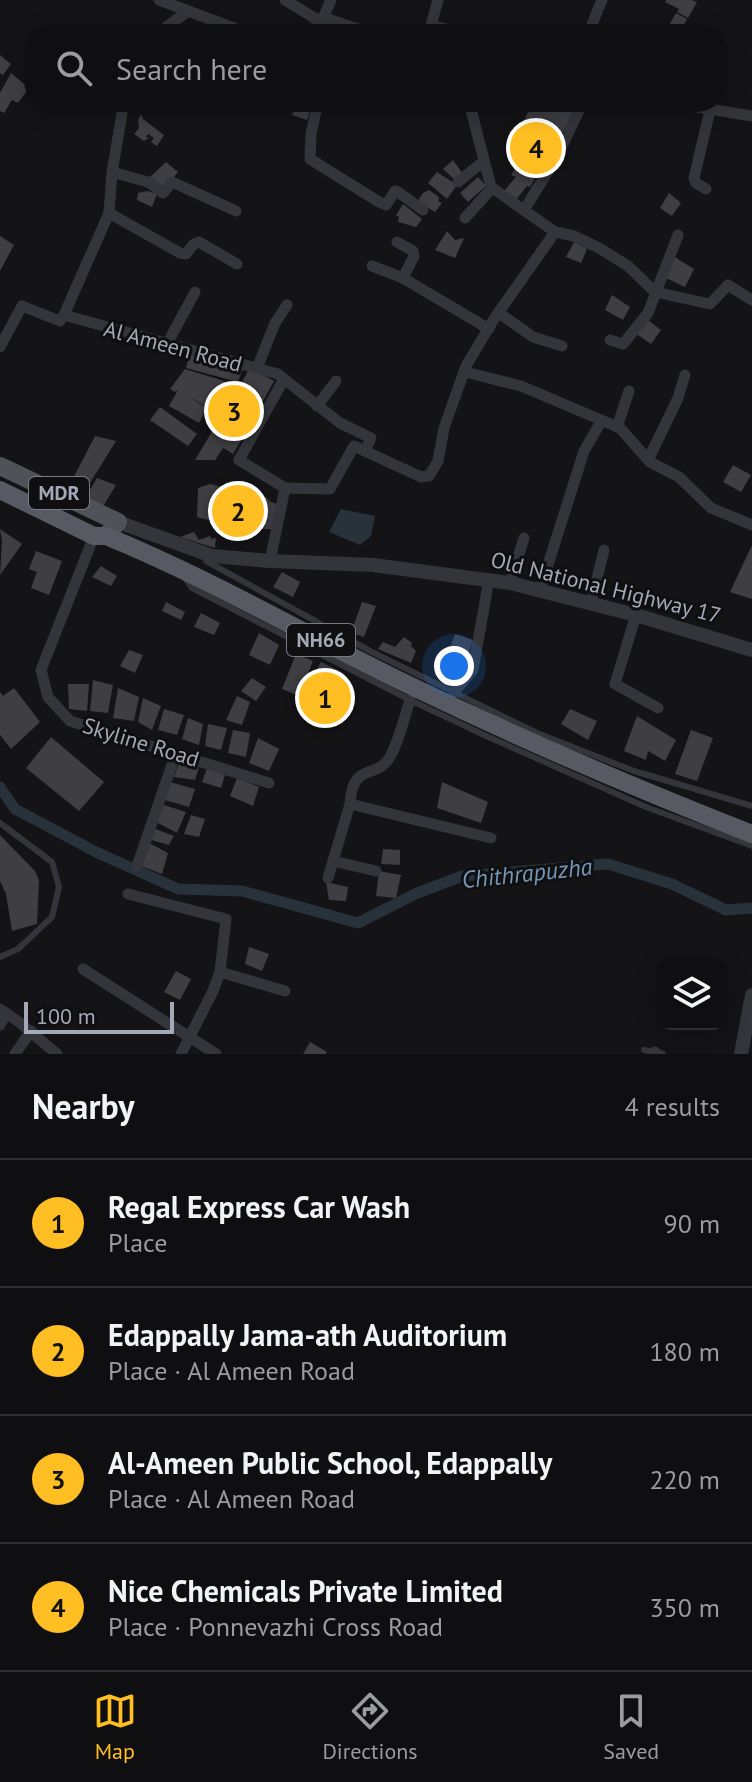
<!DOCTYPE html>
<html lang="en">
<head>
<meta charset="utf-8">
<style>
  :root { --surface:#0f0e10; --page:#1d1c1e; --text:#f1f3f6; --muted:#9b9c9f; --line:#2f2e30; --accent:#ffbf22 }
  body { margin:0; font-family:"PT Sans",sans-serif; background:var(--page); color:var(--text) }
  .controls { position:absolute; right:24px; bottom:24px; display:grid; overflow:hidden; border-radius:16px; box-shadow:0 4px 20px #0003 }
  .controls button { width:72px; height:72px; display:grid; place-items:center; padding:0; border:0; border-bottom:2px solid var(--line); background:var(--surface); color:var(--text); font:40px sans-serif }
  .scale { position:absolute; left:24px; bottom:20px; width:150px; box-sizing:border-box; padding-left:8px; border:4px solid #a4a9b7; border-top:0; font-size:22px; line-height:28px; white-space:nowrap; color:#a4a9b7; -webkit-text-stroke:6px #0f0f11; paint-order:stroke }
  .you { position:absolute; left:454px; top:666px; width:28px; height:28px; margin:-20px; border:6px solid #fff; border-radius:50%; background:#1a73e8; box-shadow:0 0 0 12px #1a73e833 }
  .badge { display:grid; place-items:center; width:52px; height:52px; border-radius:50%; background:var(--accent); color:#111; font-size:26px; font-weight:700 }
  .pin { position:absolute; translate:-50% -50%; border:4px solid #fff; box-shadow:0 2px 8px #0006 }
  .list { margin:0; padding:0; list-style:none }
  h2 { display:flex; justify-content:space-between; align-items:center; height:104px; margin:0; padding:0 32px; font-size:34px }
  h2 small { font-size:26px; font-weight:400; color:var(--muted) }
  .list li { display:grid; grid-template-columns:52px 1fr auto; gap:24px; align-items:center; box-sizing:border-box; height:128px; padding:0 32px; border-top:2px solid var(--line) }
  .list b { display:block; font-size:30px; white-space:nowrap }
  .list p { margin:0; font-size:26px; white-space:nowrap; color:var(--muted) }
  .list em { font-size:26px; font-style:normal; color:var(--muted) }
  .icon { flex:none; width:44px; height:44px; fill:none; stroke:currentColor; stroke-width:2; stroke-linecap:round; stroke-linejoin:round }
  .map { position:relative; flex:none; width:752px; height:1054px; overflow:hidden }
  .search { position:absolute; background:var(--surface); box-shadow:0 4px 20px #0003; left:24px; right:24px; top:24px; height:88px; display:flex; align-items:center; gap:20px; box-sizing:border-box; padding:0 28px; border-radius:32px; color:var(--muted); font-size:30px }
  .sheet { height:616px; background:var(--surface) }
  nav { display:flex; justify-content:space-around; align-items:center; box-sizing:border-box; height:112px; border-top:2px solid var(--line); background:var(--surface); font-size:22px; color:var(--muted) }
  nav a { display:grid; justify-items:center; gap:4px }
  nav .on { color:var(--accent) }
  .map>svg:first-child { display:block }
  .water { fill:#28323b }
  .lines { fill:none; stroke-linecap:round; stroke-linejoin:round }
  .canal { stroke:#28323b; stroke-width:11 }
  .building { fill:#3e3e43 }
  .service { stroke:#34353b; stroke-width:6 }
  .minor { stroke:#34353b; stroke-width:11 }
  .tertiary { stroke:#34353b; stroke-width:14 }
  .primary { stroke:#50525a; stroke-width:18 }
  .trunk { stroke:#585a63; stroke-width:18 }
  .labels { text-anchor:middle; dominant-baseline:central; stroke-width:6; stroke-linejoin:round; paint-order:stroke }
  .shield { fill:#0f0f11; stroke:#777b85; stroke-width:2 }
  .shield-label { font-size:20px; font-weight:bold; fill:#a4a9b7 }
  .street-label { font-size:22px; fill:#a4a9b7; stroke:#0f0f11 }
  .water-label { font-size:24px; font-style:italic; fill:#7796b6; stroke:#0f0f11 }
</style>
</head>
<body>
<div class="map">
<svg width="752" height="1054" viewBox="0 0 752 1054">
  <rect width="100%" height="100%" fill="#141316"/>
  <!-- water -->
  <path class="water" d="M 341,509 L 375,516 L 371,536 L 360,545 L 329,532 Z"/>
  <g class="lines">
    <!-- canal -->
    <path class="canal" d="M 0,787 L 15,809 L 96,852 L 178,889 L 242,891 L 358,923 L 415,894 L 462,876 L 608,864 L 672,884 L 726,910 L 752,908"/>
  </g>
  <!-- building -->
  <g class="building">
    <path d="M 666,0 L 692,0 L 697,2 L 688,18 L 677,12 L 679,9 L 665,2 Z"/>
    <path d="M 676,13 L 687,19 L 680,33 L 668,27 Z"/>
    <path d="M 0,55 L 11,64 L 3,75 L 0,73 Z"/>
    <path d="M 11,73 L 29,88 L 18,103 L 12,100 L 4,113 L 0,111 L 0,93 Z"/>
    <path d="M 298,102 L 313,102 L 307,120 L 292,115 Z"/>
    <path d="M 534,102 L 580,102 L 530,187 L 527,186 L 516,200 L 503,192 L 516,177 L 511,175 L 525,152 L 511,143 Z"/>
    <path d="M 141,114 L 143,119 L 164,135 L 157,146 L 151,142 L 154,138 L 148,134 L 146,137 L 149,138 L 144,141 L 134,134 L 139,128 L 138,120 Z"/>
    <path d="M 453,160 L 463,174 L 455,180 L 443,169 Z"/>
    <path d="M 166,162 L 178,172 L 164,190 L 149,178 Z"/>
    <path d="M 437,172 L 457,185 L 447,199 L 428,183 Z"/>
    <path d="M 478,177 L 486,186 L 468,202 L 460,193 Z"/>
    <path d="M 429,190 L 439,197 L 438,201 L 442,203 L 435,212 L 417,202 L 423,193 Z"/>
    <path d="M 147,191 L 157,194 L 152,207 L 137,200 L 138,193 Z"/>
    <path d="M 669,193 L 681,203 L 672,216 L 660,208 Z"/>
    <path d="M 403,204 L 422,219 L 416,227 L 398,222 L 399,217 L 396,215 Z"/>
    <path d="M 447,231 L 455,240 L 464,238 L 455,258 L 435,250 Z"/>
    <path d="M 0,236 L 14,245 L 0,271 Z"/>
    <path d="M 574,242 L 587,249 L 581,263 L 566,257 Z"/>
    <path d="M 673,256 L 694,269 L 685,287 L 664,277 Z"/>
    <path d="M 612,295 L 630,307 L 623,320 L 605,310 Z"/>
    <path d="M 648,320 L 661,330 L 651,344 L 638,335 L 639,329 Z"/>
    <path d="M 190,352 L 243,368 L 238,382 L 186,368 Z"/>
    <path d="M 250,368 L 274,381 L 256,414 L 245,408 L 238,421 L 249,427 L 233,454 L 223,448 L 215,460 L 195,460 Z"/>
    <path d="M 185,369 L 237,385 L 216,420 L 207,413 L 209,405 L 207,407 L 183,393 L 207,408 L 199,423 L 169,406 L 178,390 L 175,392 L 170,389 Z"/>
    <path d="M 160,407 L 197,434 L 188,446 L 150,420 Z"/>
    <path d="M 95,436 L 116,441 L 83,494 L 68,488 Z"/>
    <path d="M 733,465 L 751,475 L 741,492 L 723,482 Z"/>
    <path d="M 97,478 L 116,485 L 101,510 L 80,500 L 83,494 L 87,495 Z"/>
    <path d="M 210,484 L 266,497 L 271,502 L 280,505 L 275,529 L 241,529 L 197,517 L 198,488 Z"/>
    <path d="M 0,529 L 22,544 L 0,575 L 2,541 Z"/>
    <path d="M 194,532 L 199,540 L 210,536 L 211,539 L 216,538 L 215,548 L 180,537 Z"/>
    <path d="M 752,545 L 752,599 L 730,592 Z"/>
    <path d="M 36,551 L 62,561 L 49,595 L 31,588 L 37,572 L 29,569 Z"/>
    <path d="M 101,566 L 117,576 L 111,586 L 92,577 Z"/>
    <path d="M 282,572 L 300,582 L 293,597 L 273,587 Z"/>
    <path d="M 166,602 L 185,612 L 181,620 L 162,611 Z"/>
    <path d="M 362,602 L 376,606 L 364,637 L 351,633 Z"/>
    <path d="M 201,613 L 220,623 L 214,635 L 194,627 Z"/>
    <path d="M 259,633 L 279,645 L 270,665 L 249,655 Z"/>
    <path d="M 455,634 L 473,640 L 462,677 L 441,673 Z"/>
    <path d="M 404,637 L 412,643 L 411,646 L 416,651 L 411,663 L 378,649 L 383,642 L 395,647 Z"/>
    <path d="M 129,650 L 143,655 L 135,673 L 120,666 Z"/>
    <path d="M 296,654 L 313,661 L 299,696 L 282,689 Z"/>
    <path d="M 321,662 L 345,674 L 337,694 L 340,703 L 327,727 L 304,717 L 315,689 L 316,671 Z"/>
    <path d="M 252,678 L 266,687 L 256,701 L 241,691 Z"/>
    <path d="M 93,680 L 113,685 L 108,713 L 90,711 Z"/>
    <path d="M 68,684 L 89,684 L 87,711 L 69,709 Z"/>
    <path d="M 14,688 L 40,722 L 11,749 L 0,735 L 0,692 L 3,696 Z"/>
    <path d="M 118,688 L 139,697 L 134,721 L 113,718 Z"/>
    <path d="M 237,696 L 250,702 L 242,725 L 226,720 Z"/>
    <path d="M 143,698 L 161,706 L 152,730 L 138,722 Z"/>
    <path d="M 164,709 L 184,715 L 177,735 L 158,730 Z"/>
    <path d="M 570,709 L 597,721 L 588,740 L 561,724 Z"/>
    <path d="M 637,716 L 676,740 L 665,761 L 648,751 L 646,760 L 624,751 Z"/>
    <path d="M 188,718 L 203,724 L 199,745 L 182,739 Z"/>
    <path d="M 208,724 L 227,728 L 221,750 L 205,746 Z"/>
    <path d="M 233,730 L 250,733 L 246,757 L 228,753 Z"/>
    <path d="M 691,730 L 713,738 L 697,781 L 675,774 Z"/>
    <path d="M 51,737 L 104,782 L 79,811 L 26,768 Z"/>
    <path d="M 258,738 L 279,749 L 269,771 L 249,763 Z"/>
    <path d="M 180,760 L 199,767 L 195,780 L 174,777 Z"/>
    <path d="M 207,768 L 225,775 L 221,788 L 202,782 Z"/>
    <path d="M 237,778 L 259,787 L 253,806 L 230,796 Z"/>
    <path d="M 170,782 L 195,789 L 189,807 L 165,800 Z"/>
    <path d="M 442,782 L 488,802 L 481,823 L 437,808 Z"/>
    <path d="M 164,805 L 186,812 L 177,833 L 156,822 Z"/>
    <path d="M 191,815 L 205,819 L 199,837 L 184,834 Z"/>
    <path d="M 153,828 L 174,836 L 169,845 L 151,840 Z"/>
    <path d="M 0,835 L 35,871 L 39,880 L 37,924 L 12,931 L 6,894 L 0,881 Z"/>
    <path d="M 149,843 L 168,853 L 162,874 L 141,866 Z"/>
    <path d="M 383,849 L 400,850 L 400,865 L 381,864 Z"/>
    <path d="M 379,871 L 401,875 L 396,898 L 376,896 Z"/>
    <path d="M 326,882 L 348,887 L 346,901 L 329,900 Z"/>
    <path d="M 249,947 L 269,954 L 262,971 L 245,964 Z"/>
    <path d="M 176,971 L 191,979 L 180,1000 L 164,992 Z"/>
    <path d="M 310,1042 L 327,1052 L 326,1054 L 303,1054 Z"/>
  </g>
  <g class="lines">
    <!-- service -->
    <g class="service">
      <path d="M 206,561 L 370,651 L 537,733 L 634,771 L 752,806"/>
      <path d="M 186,579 L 192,588 L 410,700 L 484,735 L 646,807 L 752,846"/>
      <path d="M 0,823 L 52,862 L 59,887 L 52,917 L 18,949 L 0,957"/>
      <path d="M 644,1050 L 663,1054"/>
    </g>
    <!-- minor -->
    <g class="minor">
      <path d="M 159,0 L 250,34"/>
      <path d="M 285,0 L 321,22"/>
      <path d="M 320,25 L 331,0"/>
      <path d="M 431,25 L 438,0"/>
      <path d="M 157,34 L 188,11"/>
      <path d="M 305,34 L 328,19 L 373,34"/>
      <path d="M 428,34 L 431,25 L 465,34"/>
      <path d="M 588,34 L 602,0"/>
      <path d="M 124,102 L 112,172 L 109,213 L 64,315 L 278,374 L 284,379 L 239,460 L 285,488 L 270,561"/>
      <path d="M 318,102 L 311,134 L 310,159 L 379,202 L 386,205 L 395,191 L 398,192 L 423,210"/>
      <path d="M 667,102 L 752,116"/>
      <path d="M 112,172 L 148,182 L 163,193 L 172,182 L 236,211"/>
      <path d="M 458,182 L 484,161"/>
      <path d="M 706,189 L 696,183 L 694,178 L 710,110"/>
      <path d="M 524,210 L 558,155 L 583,102"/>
      <path d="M 109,213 L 180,253 L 186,254 L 194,244 L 199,242 L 237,264"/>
      <path d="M 465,218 L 492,188"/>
      <path d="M 555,232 L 574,236 L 599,248 L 628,266 L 655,292 L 710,304 L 728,285 L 752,300"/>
      <path d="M 397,242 L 413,251 L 414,256 L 403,278"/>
      <path d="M 372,266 L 403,278 L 489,329"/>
      <path d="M 499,313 L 533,337 L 562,346"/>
      <path d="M 610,340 L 623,344 L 648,313 L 678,235"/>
      <path d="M 167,344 L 195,292"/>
      <path d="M 0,347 L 22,306 L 60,321 L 64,315"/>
      <path d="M 257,368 L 275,323 L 287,305"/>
      <path d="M 465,372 L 521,386 L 620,428 L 650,462 L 679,477 L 711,508 L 752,525"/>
      <path d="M 284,379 L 340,423 L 371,438 L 365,451"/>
      <path d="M 317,406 L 336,381"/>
      <path d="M 617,427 L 629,391"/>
      <path d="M 648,460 L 678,398 L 685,375"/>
      <path d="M 285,488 L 330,489 L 354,446 L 421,477 L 429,476 L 438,461 L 444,428 L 466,366 L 494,319 L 555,232 L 491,187 L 469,102"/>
      <path d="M 94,536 L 41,670 L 48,697 L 70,721 L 269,783"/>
      <path d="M 510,583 L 524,538"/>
      <path d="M 540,590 L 584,451 L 602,420"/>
      <path d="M 591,603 L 604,550"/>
      <path d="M 636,615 L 615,684 L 658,708"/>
      <path d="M 454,692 L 473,670 L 489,579"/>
      <path d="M 410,700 C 404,718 400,738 391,755 C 377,782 353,759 350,804 L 491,838"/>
      <path d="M 333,861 L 376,871"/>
      <path d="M 137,866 L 176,753"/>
      <path d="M 328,878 L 350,804"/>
      <path d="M 128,894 L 226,919 L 220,972 L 213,991 L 181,1054"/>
      <path d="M 83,969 L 216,1054"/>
      <path d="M 220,972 L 285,991"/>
      <path d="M 0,1009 L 19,1022 L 57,1054"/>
      <path d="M 0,1025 L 6,1013"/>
      <path d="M 15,1054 L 31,1031"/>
      <path d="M 654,1054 L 655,1052"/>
    </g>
    <!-- tertiary -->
    <g class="tertiary">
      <path d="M 118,522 L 212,556 L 270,561 L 373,565 L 510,583 L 636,615 L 752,650"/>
      <path d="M 741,1054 L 752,995"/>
    </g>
    <!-- primary -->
    <path class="primary" d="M 0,466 L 118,522 L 106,536"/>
    <!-- trunk -->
    <path class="trunk" d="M 0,490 L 94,536 L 106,536 C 211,579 309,637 411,686 C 523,740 637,789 752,834"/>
  </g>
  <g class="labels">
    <!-- shield labels -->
    <g class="shield">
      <rect x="29" y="477" width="60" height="32" rx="6"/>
      <rect x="287" y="624" width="68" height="32" rx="6"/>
    </g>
    <g class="shield-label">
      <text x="59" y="493">MDR</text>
      <text x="321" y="640">NH66</text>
    </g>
    <!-- street labels -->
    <g class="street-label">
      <text transform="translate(173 346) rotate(15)">Al Ameen Road</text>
      <text transform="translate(606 587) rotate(14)">Old National Highway 17</text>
      <text transform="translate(141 742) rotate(17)">Skyline Road</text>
    </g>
    <!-- water labels -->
    <g class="water-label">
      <text transform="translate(527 873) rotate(-6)">Chithrapuzha</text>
    </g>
  </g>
</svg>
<div class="controls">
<button><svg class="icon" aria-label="layers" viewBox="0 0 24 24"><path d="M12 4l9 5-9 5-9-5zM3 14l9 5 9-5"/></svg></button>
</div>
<div class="scale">100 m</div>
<div class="you"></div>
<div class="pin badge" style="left:325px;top:698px">1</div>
<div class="pin badge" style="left:238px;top:511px">2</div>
<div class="pin badge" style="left:234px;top:411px">3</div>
<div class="pin badge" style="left:536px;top:148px">4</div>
<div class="search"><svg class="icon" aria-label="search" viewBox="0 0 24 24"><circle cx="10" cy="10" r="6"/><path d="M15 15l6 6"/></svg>Search here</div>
</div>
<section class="sheet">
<h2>Nearby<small>4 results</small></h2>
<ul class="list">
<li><span class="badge">1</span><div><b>Regal Express Car Wash</b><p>Place</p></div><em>90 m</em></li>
<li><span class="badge">2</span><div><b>Edappally Jama-ath Auditorium</b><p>Place · Al Ameen Road</p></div><em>180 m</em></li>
<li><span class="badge">3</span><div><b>Al-Ameen Public School, Edappally</b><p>Place · Al Ameen Road</p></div><em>220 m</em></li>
<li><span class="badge">4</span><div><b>Nice Chemicals Private Limited</b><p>Place · Ponnevazhi Cross Road</p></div><em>350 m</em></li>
</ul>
</section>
<nav>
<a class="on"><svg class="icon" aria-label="map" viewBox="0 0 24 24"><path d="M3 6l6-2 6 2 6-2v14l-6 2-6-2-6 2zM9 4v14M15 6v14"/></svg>Map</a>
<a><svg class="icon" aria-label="directions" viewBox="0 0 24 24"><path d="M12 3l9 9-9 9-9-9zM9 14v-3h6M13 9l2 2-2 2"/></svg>Directions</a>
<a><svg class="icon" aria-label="saved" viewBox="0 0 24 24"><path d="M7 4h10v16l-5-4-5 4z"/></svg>Saved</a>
</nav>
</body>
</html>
